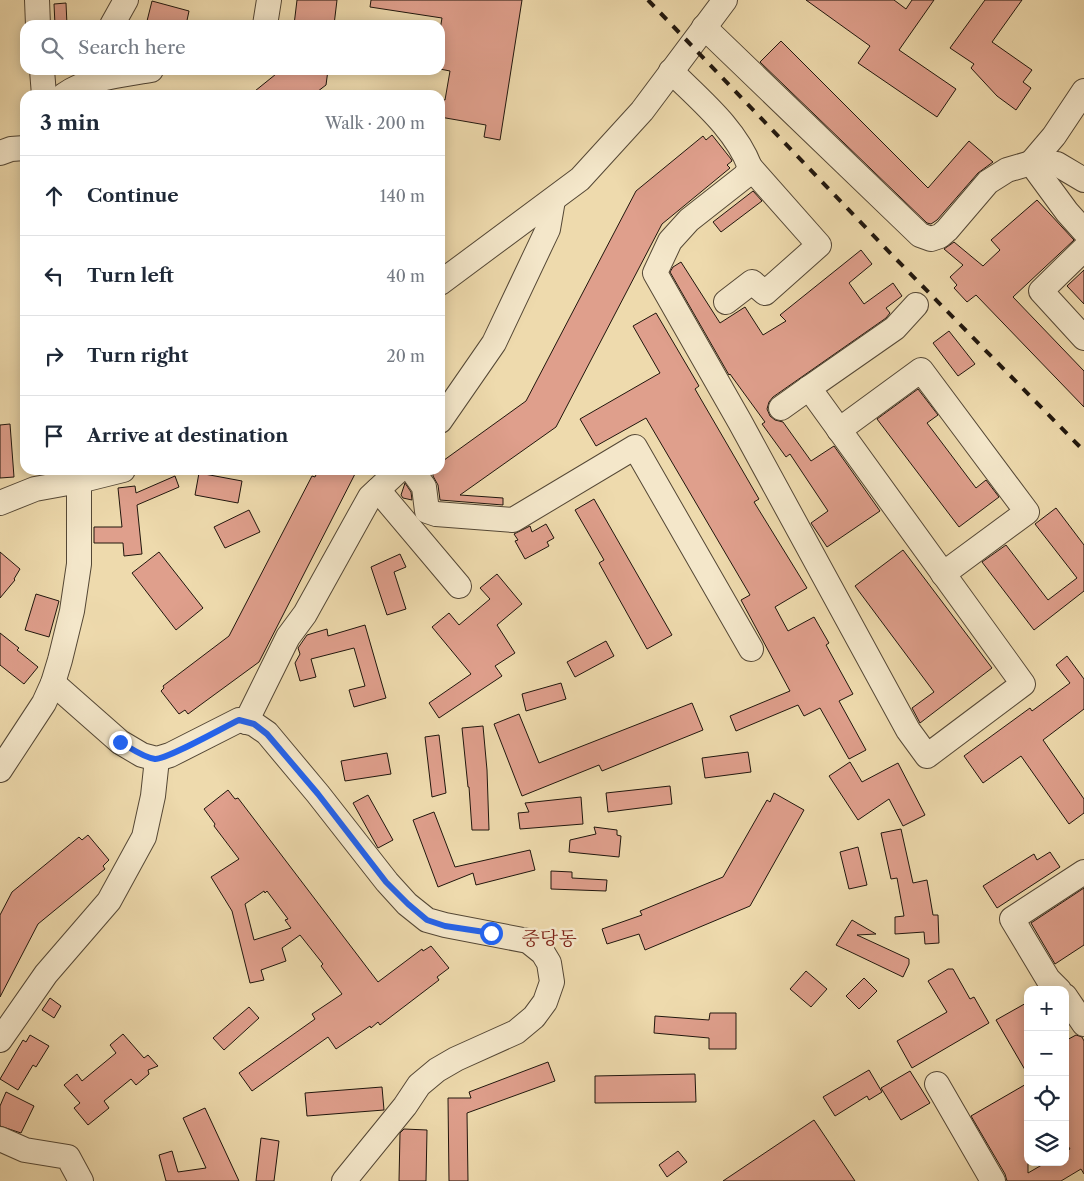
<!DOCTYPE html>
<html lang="en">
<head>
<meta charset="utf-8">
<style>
  :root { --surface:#fff; --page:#f6f6f7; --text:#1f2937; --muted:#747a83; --line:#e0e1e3 }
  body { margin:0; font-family:"Libre Caslon Text","Noto Serif KR",serif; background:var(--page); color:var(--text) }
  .controls { position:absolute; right:15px; bottom:15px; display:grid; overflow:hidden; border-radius:10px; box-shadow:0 2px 12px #0003 }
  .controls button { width:45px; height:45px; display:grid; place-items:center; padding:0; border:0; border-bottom:1px solid var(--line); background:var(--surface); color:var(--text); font:25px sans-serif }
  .stop { position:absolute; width:15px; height:15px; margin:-11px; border:4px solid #2563eb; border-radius:50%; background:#fff }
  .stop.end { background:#2563eb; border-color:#fff; box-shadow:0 1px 5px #0008 }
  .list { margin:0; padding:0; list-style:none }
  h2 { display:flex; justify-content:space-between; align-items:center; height:65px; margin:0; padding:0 20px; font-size:21px }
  h2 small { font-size:16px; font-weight:400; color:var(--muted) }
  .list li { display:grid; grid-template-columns:32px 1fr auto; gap:15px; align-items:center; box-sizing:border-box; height:80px; padding:0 20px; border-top:1px solid var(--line) }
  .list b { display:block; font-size:19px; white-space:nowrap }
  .list em { font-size:16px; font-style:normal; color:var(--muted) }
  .icon { flex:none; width:28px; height:28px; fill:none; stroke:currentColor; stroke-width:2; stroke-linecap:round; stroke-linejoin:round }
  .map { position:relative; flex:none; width:1084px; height:1181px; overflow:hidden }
  .search { position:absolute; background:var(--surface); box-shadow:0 2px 12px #0003; left:20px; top:20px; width:425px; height:55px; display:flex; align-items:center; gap:12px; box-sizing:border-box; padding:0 18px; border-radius:15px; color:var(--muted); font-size:19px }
  .panel { position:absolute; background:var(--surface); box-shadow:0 2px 12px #0003; left:20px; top:90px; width:425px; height:385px; border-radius:15px }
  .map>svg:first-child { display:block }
  .building { fill:#df9f8c; stroke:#20160d; fill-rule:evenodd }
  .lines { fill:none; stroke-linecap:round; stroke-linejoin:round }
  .minor-casing { stroke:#544735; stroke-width:26 }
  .minor { stroke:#f4e7ca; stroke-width:24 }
  .rail { stroke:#20160d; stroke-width:4; stroke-dasharray:9 9; stroke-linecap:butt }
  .route { stroke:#2563eb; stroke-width:6 }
  .labels { text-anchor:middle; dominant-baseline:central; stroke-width:5; stroke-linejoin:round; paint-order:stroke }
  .quarter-label { font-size:19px; fill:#7a1f14; stroke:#f4e7ca }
</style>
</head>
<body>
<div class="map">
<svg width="1084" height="1181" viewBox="0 0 1084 1181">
  <rect width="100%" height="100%" fill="#eedaad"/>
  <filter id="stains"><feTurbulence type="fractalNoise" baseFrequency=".004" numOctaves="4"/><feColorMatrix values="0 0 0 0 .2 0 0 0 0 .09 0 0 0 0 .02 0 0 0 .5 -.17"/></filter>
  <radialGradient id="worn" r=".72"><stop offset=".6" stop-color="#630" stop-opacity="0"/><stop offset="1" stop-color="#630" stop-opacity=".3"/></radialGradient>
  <!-- building -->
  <g class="building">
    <path d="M 297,0 L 337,0 L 334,25 L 294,25 Z"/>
    <path d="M 371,0 L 522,0 L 500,140 L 484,137 L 486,125 L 440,117 L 440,99 L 445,100 L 450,71 L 440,69 L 440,30 L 442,18 L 370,7 Z"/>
    <path d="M 806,0 L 894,0 L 906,9 L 912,0 L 934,0 L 899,50 L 956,89 L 937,117 L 858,63 L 870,46 Z"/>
    <path d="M 985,0 L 1022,0 L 992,42 L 1032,70 L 1023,82 L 1031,88 L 1016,110 L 997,96 L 971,68 L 974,64 L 950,48 Z"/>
    <path d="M 152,1 L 189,11 L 186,25 L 146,25 Z"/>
    <path d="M 66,3 L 67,25 L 55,25 L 54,4 Z"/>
    <path d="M 781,41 L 928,188 L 969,141 L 993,162 L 978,173 L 937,220 L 931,224 L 927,223 L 760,62 Z"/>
    <path d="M 281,70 L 328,70 L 326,85 L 313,95 L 250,95 Z"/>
    <path d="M 712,135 L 731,159 L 732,161 L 727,165 L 730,168 L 662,224 L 556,427 L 460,495 L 503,498 L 503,505 L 440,500 L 438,485 L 433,476 L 433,470 L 440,470 L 440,463 L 526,401 L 636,191 L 703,136 L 706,140 Z"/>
    <path d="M 753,191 L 762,201 L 721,232 L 713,222 Z"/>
    <path d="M 1037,200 L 1074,240 L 1013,297 L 1084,371 L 1084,407 L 976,295 L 967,302 L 954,288 L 957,285 L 950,277 L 963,265 L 944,249 L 954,242 L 983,266 L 1000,250 L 991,240 Z"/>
    <path d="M 861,250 L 872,264 L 849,283 L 864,304 L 893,283 L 902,296 L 886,308 L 890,313 L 886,318 L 773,397 L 769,402 L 767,409 L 770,416 L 775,420 L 783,422 L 811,461 L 834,446 L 880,511 L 827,547 L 811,523 L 828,511 L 790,454 L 786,457 L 762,424 L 765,422 L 730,374 L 729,375 L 670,272 L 673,267 L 681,262 L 720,323 L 745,307 L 763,335 L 786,321 L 780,315 Z"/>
    <path d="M 1084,270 L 1084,304 L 1067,286 Z"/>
    <path d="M 656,313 L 699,386 L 695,389 L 759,499 L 754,502 L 807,588 L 775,607 L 788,631 L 814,617 L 829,643 L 826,645 L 853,694 L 839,701 L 866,750 L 849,759 L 820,708 L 804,716 L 798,705 L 736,731 L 730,716 L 790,691 L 741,600 L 750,595 L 646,418 L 596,446 L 580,419 L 660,373 L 633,326 Z"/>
    <path d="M 949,331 L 975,364 L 958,376 L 933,343 Z"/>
    <path d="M 918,389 L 938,415 L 927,423 L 976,488 L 986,480 L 999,497 L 959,527 L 877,419 Z"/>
    <path d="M 10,424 L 14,477 L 0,478 L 0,425 Z"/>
    <path d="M 318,470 L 357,470 L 259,662 L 188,714 L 185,710 L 179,714 L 161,691 L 164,688 L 163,686 L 229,636 L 312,476 L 315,477 Z"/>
    <path d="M 199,473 L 242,481 L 238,503 L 195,495 Z"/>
    <path d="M 175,476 L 179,487 L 137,505 L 142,554 L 124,556 L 123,543 L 94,543 L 94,527 L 122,527 L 118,488 L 135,486 L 136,493 Z"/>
    <path d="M 405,483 L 411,492 L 412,500 L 403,498 L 401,495 Z"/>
    <path d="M 594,499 L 672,635 L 647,649 L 599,563 L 604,560 L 575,510 Z"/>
    <path d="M 1056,508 L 1084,545 L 1084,591 L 1034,630 L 982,562 L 1006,545 L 1048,600 L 1077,578 L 1035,524 Z"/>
    <path d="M 249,510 L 260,532 L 225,548 L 214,527 Z"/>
    <path d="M 546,524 L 554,538 L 547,542 L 549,546 L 525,559 L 515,541 L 518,540 L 514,534 L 530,526 L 532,532 Z"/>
    <path d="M 903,550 L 992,668 L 920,723 L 912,708 L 934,692 L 855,586 Z"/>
    <path d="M 0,552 L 20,569 L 14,579 L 15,580 L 0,598 Z"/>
    <path d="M 159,552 L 203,608 L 176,630 L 132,573 Z"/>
    <path d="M 400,554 L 406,567 L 394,572 L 406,609 L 387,615 L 371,567 Z"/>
    <path d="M 497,574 L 522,604 L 497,625 L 515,653 L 495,666 L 502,676 L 439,718 L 429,703 L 471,674 L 432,627 L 449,613 L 459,625 L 490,599 L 480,588 Z"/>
    <path d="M 36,594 L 59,601 L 49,637 L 25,630 Z"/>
    <path d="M 365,625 L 386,698 L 354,707 L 349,690 L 365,686 L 354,648 L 311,659 L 316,677 L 300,681 L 295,663 L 300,654 L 298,648 L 307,635 L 327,629 L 328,636 Z"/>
    <path d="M 0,633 L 19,648 L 17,650 L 38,667 L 24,684 L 0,665 Z"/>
    <path d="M 606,641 L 614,656 L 575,677 L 567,662 Z"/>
    <path d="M 1067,656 L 1084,679 L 1084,709 L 1043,740 L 1084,799 L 1084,813 L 1069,824 L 1021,756 L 983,783 L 964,756 L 1030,708 L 1032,711 L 1070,683 L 1056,665 Z"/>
    <path d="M 561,683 L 566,699 L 526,711 L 522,694 Z"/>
    <path d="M 692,703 L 703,730 L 602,771 L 599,765 L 522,796 L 494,724 L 519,714 L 539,763 Z"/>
    <path d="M 483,726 L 487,770 L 489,830 L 472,830 L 469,787 L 468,787 L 462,728 Z"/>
    <path d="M 439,735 L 446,793 L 432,797 L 425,737 Z"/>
    <path d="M 748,752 L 751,772 L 705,778 L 702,758 Z"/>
    <path d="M 387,753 L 391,774 L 345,781 L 341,761 Z"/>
    <path d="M 850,762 L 862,782 L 898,763 L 925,815 L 903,826 L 889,799 L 858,820 L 829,776 Z"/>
    <path d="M 670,786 L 672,804 L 608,812 L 606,793 Z"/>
    <path d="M 228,790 L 235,799 L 238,798 L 378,982 L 422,949 L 423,951 L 431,946 L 449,968 L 437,977 L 439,980 L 380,1025 L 378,1022 L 371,1028 L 370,1026 L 336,1049 L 328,1037 L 252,1091 L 239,1073 L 315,1019 L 312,1014 L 342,994 L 321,966 L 323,964 L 300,935 L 282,948 L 286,961 L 261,970 L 264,980 L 250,983 L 232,911 L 211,877 L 239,859 L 214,826 L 215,824 L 204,809 ZM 264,891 L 265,893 L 267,891 L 288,919 L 285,920 L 291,928 L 254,940 L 245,904 Z"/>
    <path d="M 774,793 L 804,810 L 750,906 L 645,950 L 639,934 L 607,944 L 602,929 L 642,915 L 640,911 L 723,877 L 767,800 L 770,802 Z"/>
    <path d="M 368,795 L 393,840 L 378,848 L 353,803 Z"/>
    <path d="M 581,797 L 583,824 L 520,829 L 518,813 L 529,812 L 525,803 Z"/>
    <path d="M 434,812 L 455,867 L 530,850 L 535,870 L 476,885 L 473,873 L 438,887 L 413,820 Z"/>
    <path d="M 594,827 L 617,830 L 617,835 L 621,836 L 619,857 L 569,852 L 570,840 L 596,834 Z"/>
    <path d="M 901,829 L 913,883 L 927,880 L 933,915 L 938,915 L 939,943 L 925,944 L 924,932 L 895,934 L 895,917 L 904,916 L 897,878 L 891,879 L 881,833 Z"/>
    <path d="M 88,835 L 109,860 L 103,866 L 105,869 L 38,924 L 0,997 L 0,915 L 12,892 L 79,837 L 82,840 Z"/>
    <path d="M 858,847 L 867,885 L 849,889 L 840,852 Z"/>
    <path d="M 1050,852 L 1060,867 L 997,908 L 983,886 L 1034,854 L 1037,860 Z"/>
    <path d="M 551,871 L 572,872 L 572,878 L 607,880 L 606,891 L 551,889 Z"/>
    <path d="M 1084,888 L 1084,945 L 1055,964 L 1031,923 Z"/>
    <path d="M 852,920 L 876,934 L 857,935 L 909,959 L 909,964 L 903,977 L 836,945 Z"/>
    <path d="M 948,969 L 953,969 L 970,999 L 974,997 L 989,1023 L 912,1068 L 897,1041 L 947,1012 L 928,981 Z"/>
    <path d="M 806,971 L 827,989 L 811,1007 L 790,989 Z"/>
    <path d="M 864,978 L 877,991 L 859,1009 L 846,996 Z"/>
    <path d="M 50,998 L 61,1006 L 54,1018 L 42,1010 Z"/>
    <path d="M 1028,1002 L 1028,1075 L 996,1020 Z"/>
    <path d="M 249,1007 L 259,1018 L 224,1050 L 213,1038 Z"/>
    <path d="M 710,1013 L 736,1013 L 736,1049 L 709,1049 L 709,1038 L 654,1033 L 655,1016 L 709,1020 Z"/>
    <path d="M 123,1034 L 144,1058 L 148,1055 L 158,1066 L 148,1070 L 149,1074 L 136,1085 L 131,1079 L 104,1101 L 109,1108 L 88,1125 L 74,1108 L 80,1103 L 64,1085 L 77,1074 L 82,1081 L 116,1053 L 110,1045 Z"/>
    <path d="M 30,1035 L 49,1046 L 36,1067 L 33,1065 L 18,1090 L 0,1079 L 23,1040 L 26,1042 Z"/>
    <path d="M 1076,1035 L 1082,1037 L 1084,1041 L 1084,1174 L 1081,1169 L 1061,1181 L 1007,1181 L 1005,1174 L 971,1116 L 1028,1083 L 1028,1173 L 1047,1162 L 1065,1162 L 1065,1152 L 1070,1149 L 1065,1141 L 1065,1041 Z"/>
    <path d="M 548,1062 L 555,1081 L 467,1113 L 468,1181 L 449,1181 L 448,1098 L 471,1098 L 469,1092 Z"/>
    <path d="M 869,1070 L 882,1092 L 869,1100 L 867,1096 L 835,1116 L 823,1097 Z"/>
    <path d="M 910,1071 L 930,1103 L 901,1120 L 881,1088 Z"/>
    <path d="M 695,1074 L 696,1102 L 595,1103 L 595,1076 Z"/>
    <path d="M 382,1087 L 384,1110 L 307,1116 L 305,1093 Z"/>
    <path d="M 6,1092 L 34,1106 L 21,1133 L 0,1126 L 0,1106 Z"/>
    <path d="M 205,1108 L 239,1181 L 166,1181 L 159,1155 L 172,1151 L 178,1172 L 206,1168 L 183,1118 Z"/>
    <path d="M 814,1120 L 855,1181 L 723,1181 Z"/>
    <path d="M 404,1129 L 427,1130 L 426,1181 L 399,1181 L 400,1133 Z"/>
    <path d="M 261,1138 L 279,1141 L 274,1181 L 256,1181 Z"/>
    <path d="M 678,1151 L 687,1162 L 667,1177 L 659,1165 Z"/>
  </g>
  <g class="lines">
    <defs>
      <g id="minor">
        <path d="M 37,0 L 38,25"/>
        <path d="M 112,25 L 126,0"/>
        <path d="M 265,25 L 269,0"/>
        <path d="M 704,27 L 920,235 L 931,239 L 940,236 L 947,230 L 988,182 L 1007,170 L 1031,163 L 1057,164 L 1084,180"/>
        <path d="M 42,70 L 44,95"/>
        <path d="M 671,71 C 700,100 735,128 750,167 L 745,176 L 689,220 L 670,241 L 655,273 L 740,422 L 908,730 L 927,756 L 1023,684 L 809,388 L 895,328 L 916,305"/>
        <path d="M 1084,91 L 1054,136 L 1031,163 L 1067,212 L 1084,231"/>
        <path d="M 64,95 C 88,78 122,75 151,70"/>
        <path d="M 0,153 L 11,149 L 25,148"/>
        <path d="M 1084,249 L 1041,291 L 1084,338"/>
        <path d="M 440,283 L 580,179 L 642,111 L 725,0"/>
        <path d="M 726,302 L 752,282 L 765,293 L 819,245 L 750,167"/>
        <path d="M 781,408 L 809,388"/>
        <path d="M 440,421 L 494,343 L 548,229 L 553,200"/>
        <path d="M 839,430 L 921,370 L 1027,512 L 943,574"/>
        <path d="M 412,470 L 424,487 L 427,511 L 436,514 L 513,520 L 635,447 L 751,649"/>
        <path d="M 378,490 L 459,586"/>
        <path d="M 0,503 L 35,489 L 79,481 L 123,470"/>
        <path d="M 53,683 L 120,742 L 142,755 L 157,759 L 170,755 L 239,720 L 254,724 L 267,733 L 318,794 L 387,882 L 407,904 L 427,920 L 445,925 L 528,941 L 543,953 L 549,963 L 552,982 L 545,1002 L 534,1017 L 516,1032 L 456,1059 L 437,1070 L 419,1085 L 405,1106 L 344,1181"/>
        <path d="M 246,722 L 288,637 L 305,614 L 370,497 L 399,470"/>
        <path d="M 0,770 L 44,703 L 53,683 L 60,660 L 72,611 L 79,564 L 79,470"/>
        <path d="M 1059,990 L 1048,979 L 1012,919 L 1084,872"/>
        <path d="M 1065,996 L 1084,1024"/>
        <path d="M 0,1040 L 46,974 L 109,901 L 144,837 L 153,796 L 157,759"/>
        <path d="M 937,1084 L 993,1181"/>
        <path d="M 0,1139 L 25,1150 L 68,1157 L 81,1181"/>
      </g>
    </defs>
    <!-- minor casing -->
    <use href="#minor" class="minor-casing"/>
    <!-- minor -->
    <use href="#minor" class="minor"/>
    <!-- rail -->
    <path class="rail" d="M 648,0 L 895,258 L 1084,451"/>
  </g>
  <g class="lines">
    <!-- route -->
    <path class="route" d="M 120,742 C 131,748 142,757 155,759 C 166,760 224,727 239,720 L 254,724 L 267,734 L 318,794 L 386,882 L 408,904 L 427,920 L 445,926 L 491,933"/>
  </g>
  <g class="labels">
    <!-- quarter labels -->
    <g class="quarter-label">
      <text x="549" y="938">중당동</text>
    </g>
  </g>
  <rect width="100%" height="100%" filter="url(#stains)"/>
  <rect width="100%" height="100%" fill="url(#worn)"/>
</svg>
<div class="controls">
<button>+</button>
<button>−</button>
<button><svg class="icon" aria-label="locate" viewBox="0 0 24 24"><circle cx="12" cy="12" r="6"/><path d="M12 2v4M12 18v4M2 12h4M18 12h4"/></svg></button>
<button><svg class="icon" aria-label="layers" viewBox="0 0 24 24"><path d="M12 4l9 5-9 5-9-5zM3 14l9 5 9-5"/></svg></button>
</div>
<div class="stop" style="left:491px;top:933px"></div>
<div class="stop end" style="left:120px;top:742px"></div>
<div class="search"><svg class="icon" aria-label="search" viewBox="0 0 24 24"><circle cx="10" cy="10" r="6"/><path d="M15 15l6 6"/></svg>Search here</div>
<section class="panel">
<h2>3 min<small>Walk · 200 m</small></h2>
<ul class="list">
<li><svg class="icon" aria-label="ahead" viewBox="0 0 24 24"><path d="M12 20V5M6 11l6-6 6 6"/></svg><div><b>Continue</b></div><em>140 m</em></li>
<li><svg class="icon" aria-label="left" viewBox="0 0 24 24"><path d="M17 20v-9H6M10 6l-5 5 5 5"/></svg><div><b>Turn left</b></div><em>40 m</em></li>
<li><svg class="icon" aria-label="right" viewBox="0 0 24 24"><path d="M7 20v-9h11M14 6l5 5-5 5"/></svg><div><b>Turn right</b></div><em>20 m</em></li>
<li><svg class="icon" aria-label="arrive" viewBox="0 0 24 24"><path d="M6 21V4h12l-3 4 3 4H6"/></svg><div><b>Arrive at destination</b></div></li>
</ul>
</section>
</div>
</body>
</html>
